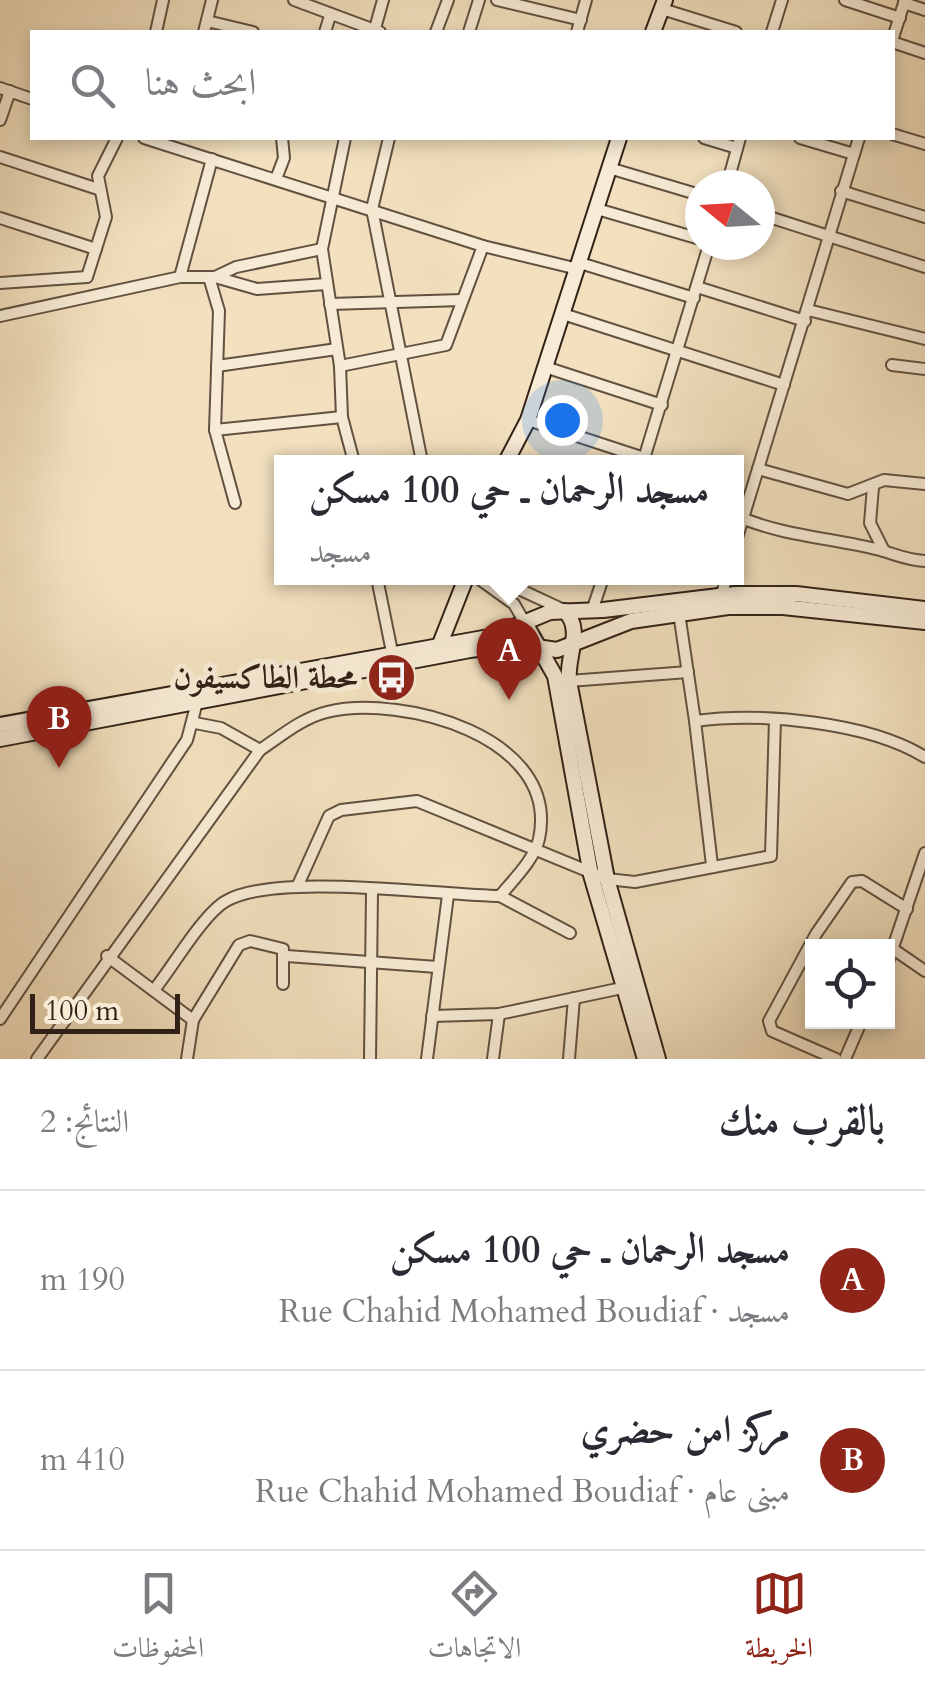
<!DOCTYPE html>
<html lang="ar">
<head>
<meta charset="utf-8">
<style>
  :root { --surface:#fff; --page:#f2f2f3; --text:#2b2b33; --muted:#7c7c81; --line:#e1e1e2; --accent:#8f2418 }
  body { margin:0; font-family:Cardo,Amiri,serif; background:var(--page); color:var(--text); direction:rtl }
  .controls { position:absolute; right:30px; bottom:30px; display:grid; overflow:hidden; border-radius:0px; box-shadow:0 5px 15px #0003 }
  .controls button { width:90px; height:90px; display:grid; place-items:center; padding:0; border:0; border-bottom:2px solid var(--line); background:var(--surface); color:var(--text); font:50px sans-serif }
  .compass { position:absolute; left:685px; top:170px; width:90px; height:90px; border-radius:50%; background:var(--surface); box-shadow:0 5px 15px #0003; rotate:288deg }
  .scale { position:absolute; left:30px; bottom:25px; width:150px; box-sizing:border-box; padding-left:10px; border:5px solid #322117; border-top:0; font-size:28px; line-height:35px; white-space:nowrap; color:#322117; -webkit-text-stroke:8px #f7ebd5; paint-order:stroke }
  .you { position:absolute; left:562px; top:420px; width:35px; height:35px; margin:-25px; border:8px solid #fff; border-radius:50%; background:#1a73e8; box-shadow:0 0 0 15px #1a73e833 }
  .badge { display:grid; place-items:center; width:65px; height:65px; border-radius:50%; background:var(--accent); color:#fff; font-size:32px; font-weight:700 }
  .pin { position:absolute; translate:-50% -82px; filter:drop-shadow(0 2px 5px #0008) }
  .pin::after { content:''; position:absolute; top:52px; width:35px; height:30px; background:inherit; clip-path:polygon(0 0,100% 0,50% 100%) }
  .popup { position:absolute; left:274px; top:455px; width:470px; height:130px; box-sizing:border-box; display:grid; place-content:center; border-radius:0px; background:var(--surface); filter:drop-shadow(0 2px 8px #0005); font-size:32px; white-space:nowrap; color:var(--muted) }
  .popup b { font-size:38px; color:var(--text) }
  .popup::after { content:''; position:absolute; left:50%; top:100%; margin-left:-20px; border:20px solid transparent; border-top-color:var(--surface) }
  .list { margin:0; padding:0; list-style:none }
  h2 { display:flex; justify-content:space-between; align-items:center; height:130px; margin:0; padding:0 40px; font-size:42px }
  h2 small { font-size:32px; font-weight:400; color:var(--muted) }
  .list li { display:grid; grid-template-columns:65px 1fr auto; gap:30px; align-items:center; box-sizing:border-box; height:180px; padding:0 40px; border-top:2px solid var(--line) }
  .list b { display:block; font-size:38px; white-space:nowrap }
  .list p { margin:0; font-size:32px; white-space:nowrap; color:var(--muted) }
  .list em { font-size:32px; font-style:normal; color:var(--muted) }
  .icon { flex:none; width:55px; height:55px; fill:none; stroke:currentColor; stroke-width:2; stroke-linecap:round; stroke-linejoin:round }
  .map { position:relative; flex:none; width:925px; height:1059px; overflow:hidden; direction:ltr }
  .search { position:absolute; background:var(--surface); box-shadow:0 5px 15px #0003; left:30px; right:30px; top:30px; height:110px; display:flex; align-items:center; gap:25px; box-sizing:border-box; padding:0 35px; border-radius:0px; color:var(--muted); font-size:38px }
  .sheet { height:490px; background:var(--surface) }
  nav { display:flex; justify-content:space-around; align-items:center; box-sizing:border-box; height:140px; border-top:2px solid var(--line); background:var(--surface); font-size:28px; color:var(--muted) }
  nav a { display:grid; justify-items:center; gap:5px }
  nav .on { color:var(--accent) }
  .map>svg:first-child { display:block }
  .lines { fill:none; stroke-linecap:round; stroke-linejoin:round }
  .street-casing { stroke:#625141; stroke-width:14 }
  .secondary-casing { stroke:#322117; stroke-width:18 }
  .street { stroke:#f7ebd5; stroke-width:10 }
  .secondary { stroke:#f7ebd5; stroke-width:14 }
  .labels { text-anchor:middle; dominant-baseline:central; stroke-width:10; stroke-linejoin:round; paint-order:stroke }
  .poi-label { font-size:32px; font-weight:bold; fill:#322117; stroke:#f7ebd5; text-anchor:end }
</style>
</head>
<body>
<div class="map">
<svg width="925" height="1059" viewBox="0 0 925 1059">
  <rect width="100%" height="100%" fill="#f2e0be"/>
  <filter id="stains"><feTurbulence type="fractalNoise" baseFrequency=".002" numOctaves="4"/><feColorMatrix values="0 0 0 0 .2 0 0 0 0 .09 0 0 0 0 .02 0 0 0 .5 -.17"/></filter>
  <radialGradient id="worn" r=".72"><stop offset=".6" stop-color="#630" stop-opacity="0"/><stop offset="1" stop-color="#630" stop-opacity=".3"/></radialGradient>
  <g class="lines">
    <defs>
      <g id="street">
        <path d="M 294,0 L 380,32"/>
        <path d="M 497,0 L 581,20"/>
        <path d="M 845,0 L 900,18"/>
        <path d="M 904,3 L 925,10"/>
        <path d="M 662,9 L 736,32"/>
        <path d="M 207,21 L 253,32"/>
        <path d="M 156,32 L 163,0"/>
        <path d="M 204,32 L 212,0"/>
        <path d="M 325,32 L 330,16"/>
        <path d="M 374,32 L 383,0"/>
        <path d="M 436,32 L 448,0"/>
        <path d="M 469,32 L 479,0"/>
        <path d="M 577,32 L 586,0"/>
        <path d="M 772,32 L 782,0"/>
        <path d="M 892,41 L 905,0"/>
        <path d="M 892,42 L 925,53"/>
        <path d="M 0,88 L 32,99"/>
        <path d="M 0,120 L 10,91"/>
        <path d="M 892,134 L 925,144"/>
        <path d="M 144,138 L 483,246 L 578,269"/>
        <path d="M 345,138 L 322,249 L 340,366 L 342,417 L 354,462"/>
        <path d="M 389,138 L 372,209 L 422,462"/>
        <path d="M 704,138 L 737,148"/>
        <path d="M 800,138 L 854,154"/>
        <path d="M 0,157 L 98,189"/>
        <path d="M 609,168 L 700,195"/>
        <path d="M 276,179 L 284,158 L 282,138"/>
        <path d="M 727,185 L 740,138"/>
        <path d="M 841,191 L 925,217"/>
        <path d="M 597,209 L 700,239"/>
        <path d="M 760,214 L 925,267"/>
        <path d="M 0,218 L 96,249"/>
        <path d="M 580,263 L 694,298"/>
        <path d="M 87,277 L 106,217 L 98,176 L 117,138"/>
        <path d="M 180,277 L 212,159"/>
        <path d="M 209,277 L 219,311 L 215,430 L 235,503"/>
        <path d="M 215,277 L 236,267 L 322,249"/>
        <path d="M 0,283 L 87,277"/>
        <path d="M 697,287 L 805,321"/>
        <path d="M 330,304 L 462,300"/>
        <path d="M 808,310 L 925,339"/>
        <path d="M 563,314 L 784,385"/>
        <path d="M 0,316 L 180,277 L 215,277 L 257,289 L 326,284"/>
        <path d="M 892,365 L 925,369"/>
        <path d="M 217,366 L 337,349"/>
        <path d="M 340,366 L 446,345 L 483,246"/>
        <path d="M 545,367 L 662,405"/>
        <path d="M 528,420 L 644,458"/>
        <path d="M 215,430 L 342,417"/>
        <path d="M 643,462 L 709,245"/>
        <path d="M 758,469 L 848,494 L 884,480 L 925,484"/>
        <path d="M 873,487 L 870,523 L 884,551"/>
        <path d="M 737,516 C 782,536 833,538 880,550 C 897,555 907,560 925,561"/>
        <path d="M 736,541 L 859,138"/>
        <path d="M 377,578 L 392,652"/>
        <path d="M 478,578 L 514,604 L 525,623"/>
        <path d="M 495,578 L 564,610"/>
        <path d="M 722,595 L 726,578"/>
        <path d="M 592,611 L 603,578"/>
        <path d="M 679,613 L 695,721 C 761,712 868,722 925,757"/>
        <path d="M 569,681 L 688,672"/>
        <path d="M 695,721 L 712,865"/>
        <path d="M 195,723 L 221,728 L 260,750"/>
        <path d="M 298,885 L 329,816 L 341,810 L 417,801 L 607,879 L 635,882 L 771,856 L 775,719"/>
        <path d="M 500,896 L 570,933"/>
        <path d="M 893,949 L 925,971"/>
        <path d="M 107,956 L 193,1020"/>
        <path d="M 287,956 L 437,967"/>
        <path d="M 888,962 L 925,853"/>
        <path d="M 432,1016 L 499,1014 L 622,988"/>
        <path d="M 0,1019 L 187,740 L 197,702"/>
        <path d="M 37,1059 L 260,750 C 281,736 302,718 327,712 C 401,694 561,736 539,839 C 534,860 513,880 500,896 C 437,895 276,872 226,901 C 203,914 172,968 154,990"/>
        <path d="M 187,1059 L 193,1020 L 239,945 L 250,941 L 283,949 L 283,984"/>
        <path d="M 370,1059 L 372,891"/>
        <path d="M 427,1059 L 448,895"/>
        <path d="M 493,1059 L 499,1014"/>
        <path d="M 569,1059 L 574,998"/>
        <path d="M 836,1059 L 772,1031 L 769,1021 L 816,934 L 852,882 L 862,881 L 907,909"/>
        <path d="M 845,1059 L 861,1022"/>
      </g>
      <g id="secondary">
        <path d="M 653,32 L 665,0"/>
        <path d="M 506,462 L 528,420 L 619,138"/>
        <path d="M 565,611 C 584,630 566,657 569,681 L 607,879 L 658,1059"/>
        <path d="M 525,623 L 555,676 L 591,875 L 645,1059"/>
        <path d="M 440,644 L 466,578"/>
        <path d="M 0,725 L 489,637 L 550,612 L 603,610 L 735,594 L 796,594 L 925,609"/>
        <path d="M 0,739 L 470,650 L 516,644 L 557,650 L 631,621 L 728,607 L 783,607 L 925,622"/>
      </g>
    </defs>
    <!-- street casing -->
    <use href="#street" class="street-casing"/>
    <!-- secondary casing -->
    <use href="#secondary" class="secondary-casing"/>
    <!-- street -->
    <use href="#street" class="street"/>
    <!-- secondary -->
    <use href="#secondary" class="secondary"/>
  </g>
  <!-- icons -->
  <defs>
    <symbol id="bus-disc" viewBox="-11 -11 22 22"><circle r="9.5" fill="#8f2418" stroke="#f7ebd5"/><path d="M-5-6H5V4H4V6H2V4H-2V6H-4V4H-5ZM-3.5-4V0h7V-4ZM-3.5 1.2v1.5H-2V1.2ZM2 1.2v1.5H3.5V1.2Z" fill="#fff"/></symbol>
  </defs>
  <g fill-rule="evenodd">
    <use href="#bus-disc" x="364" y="650" width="55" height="55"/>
  </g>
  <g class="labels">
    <!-- poi labels -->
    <g class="poi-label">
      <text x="357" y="678">محطة الطاكسيفون</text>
    </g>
  </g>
  <rect width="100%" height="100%" filter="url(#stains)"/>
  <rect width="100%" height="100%" fill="url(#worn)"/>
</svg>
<div class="controls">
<button><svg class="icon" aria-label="locate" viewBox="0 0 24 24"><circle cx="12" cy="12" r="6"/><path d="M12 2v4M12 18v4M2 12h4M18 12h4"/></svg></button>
</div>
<svg class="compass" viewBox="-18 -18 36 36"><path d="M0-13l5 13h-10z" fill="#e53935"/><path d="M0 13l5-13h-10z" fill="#7c7c81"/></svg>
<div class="scale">100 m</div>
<div class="you"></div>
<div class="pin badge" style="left:509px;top:700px">A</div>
<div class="popup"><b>مسجد الرحمان ـ حي 100 مسكن</b>مسجد</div>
<div class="pin badge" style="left:59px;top:768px">B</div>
<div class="search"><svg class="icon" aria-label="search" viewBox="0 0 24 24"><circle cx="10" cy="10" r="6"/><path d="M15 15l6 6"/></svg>ابحث هنا</div>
</div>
<section class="sheet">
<h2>بالقرب منك<small>النتائج: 2</small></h2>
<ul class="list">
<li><span class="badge">A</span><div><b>مسجد الرحمان ـ حي 100 مسكن</b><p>مسجد · Rue Chahid Mohamed Boudiaf</p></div><em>190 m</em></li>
<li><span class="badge">B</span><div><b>مركز امن حضري</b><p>مبنى عام · Rue Chahid Mohamed Boudiaf</p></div><em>410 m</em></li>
</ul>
</section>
<nav>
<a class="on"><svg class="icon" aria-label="map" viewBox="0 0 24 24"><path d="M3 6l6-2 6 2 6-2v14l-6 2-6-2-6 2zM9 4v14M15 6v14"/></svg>الخريطة</a>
<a><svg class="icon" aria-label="directions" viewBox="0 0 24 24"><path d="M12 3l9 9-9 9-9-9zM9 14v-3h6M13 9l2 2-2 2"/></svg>الاتجاهات</a>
<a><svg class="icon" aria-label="saved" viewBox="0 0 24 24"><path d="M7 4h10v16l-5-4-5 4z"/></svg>المحفوظات</a>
</nav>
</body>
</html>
